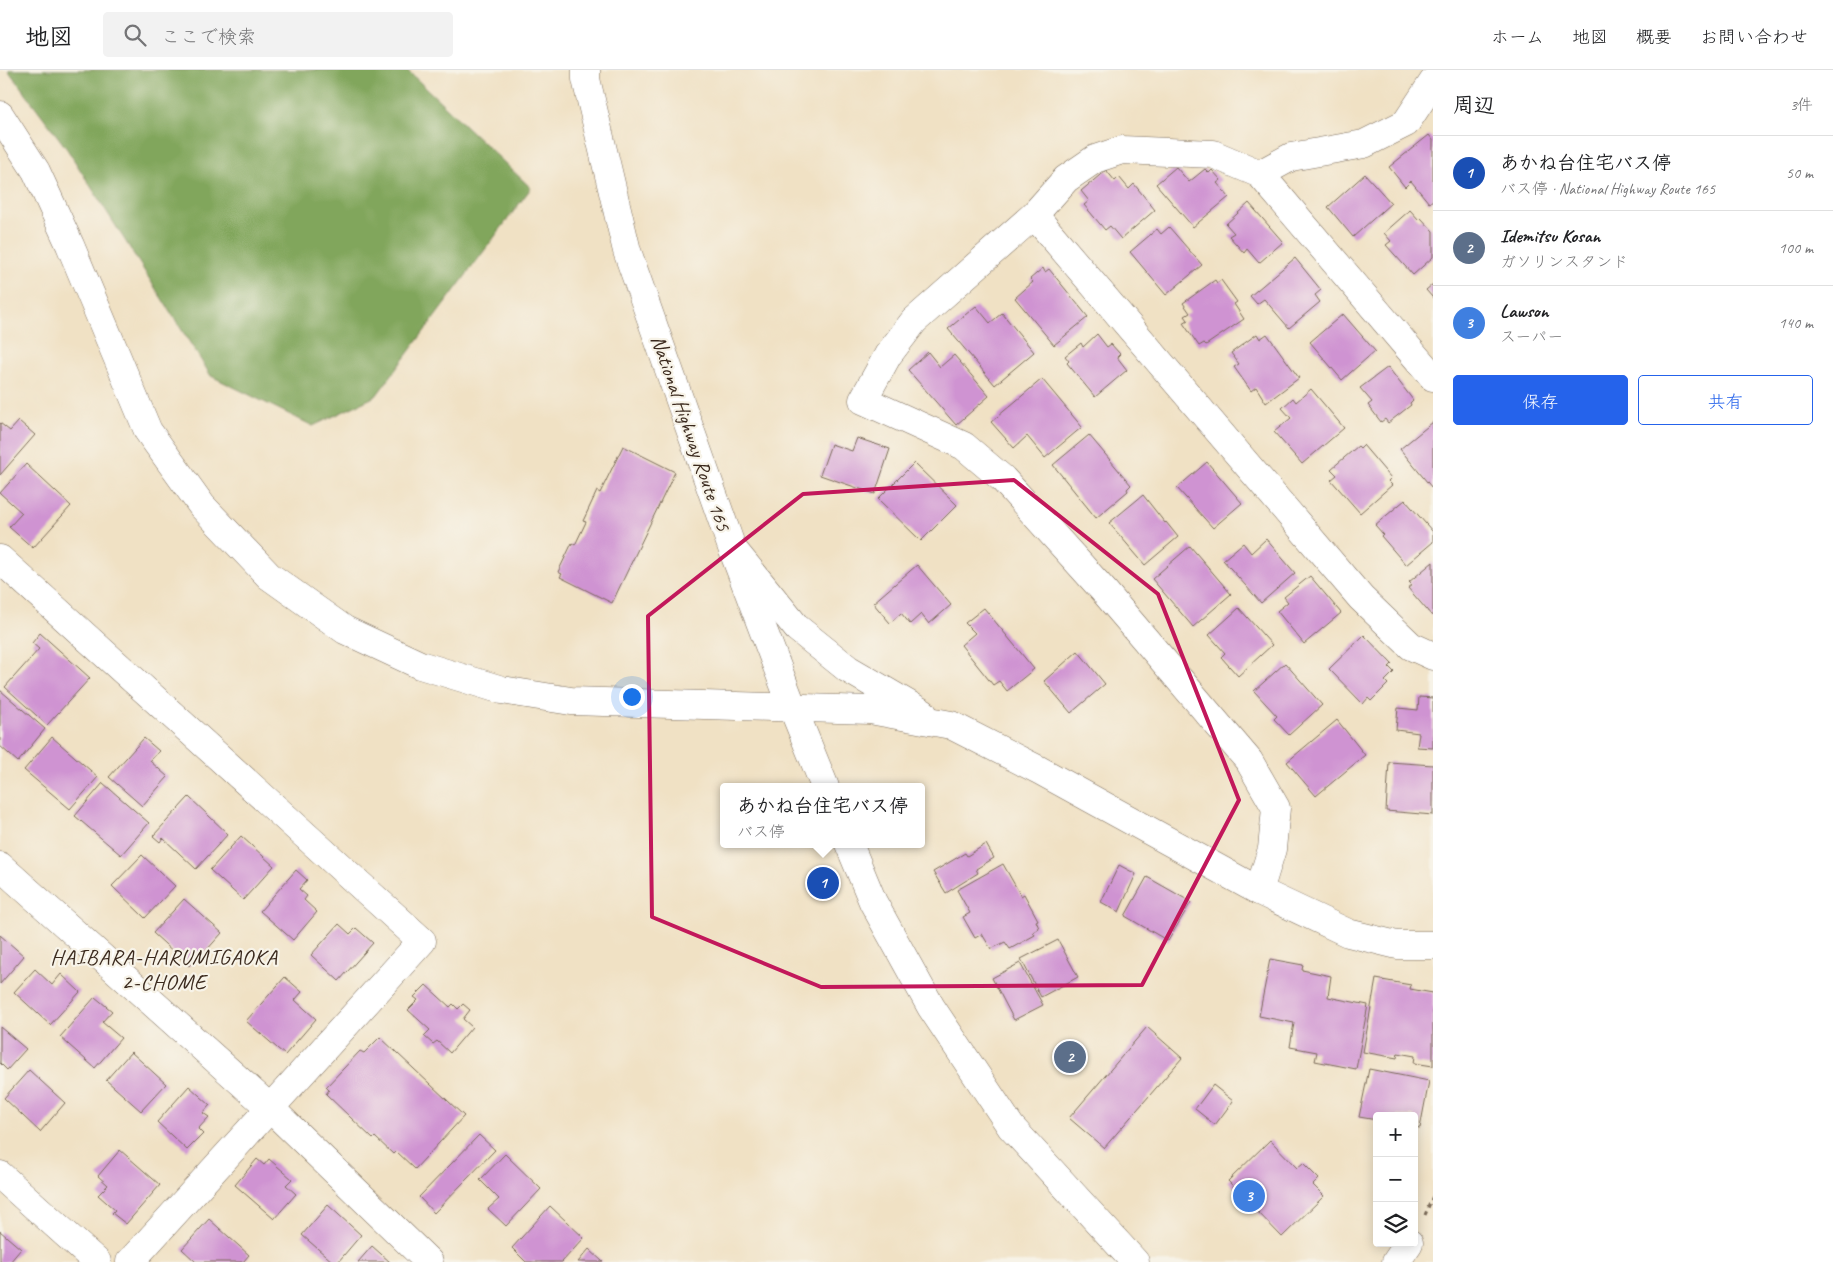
<!DOCTYPE html>
<html lang="ja">
<head>
<meta charset="utf-8">
<style>
  :root { --surface:#fff; --page:#f2f2f2; --text:#202124; --muted:#757577; --line:#e0e0e0; --accent:#2563eb }
  body { margin:0; font-family:Caveat,"Klee One",sans-serif; background:var(--page); color:var(--text) }
  .controls { position:absolute; right:15px; bottom:15px; display:grid; overflow:hidden; border-radius:5px; box-shadow:0 2px 12px #0003 }
  .controls button { width:45px; height:45px; display:grid; place-items:center; padding:0; border:0; border-bottom:1px solid var(--line); background:var(--surface); color:var(--text); font:25px sans-serif }
  .you { position:absolute; left:631px; top:626px; width:18px; height:18px; margin:-12px; border:4px solid #fff; border-radius:50%; background:#1a73e8; box-shadow:0 0 0 8px #1a73e833 }
  .badge { display:grid; place-items:center; width:32px; height:32px; border-radius:50%; background:var(--accent); color:#fff; font-size:16px; font-weight:700 }
  .pin { position:absolute; translate:-50% -50%; border:2px solid #fff; box-shadow:0 1px 5px #0006 }
  .popup { position:absolute; left:720px; top:713px; width:205px; height:65px; box-sizing:border-box; display:grid; place-content:center; border-radius:5px; background:var(--surface); filter:drop-shadow(0 1px 4px #0005); font-size:16px; white-space:nowrap; color:var(--muted) }
  .popup b { font-size:19px; color:var(--text) }
  .popup::after { content:''; position:absolute; left:50%; top:100%; margin-left:-10px; border:10px solid transparent; border-top-color:var(--surface) }
  .list { margin:0; padding:0; list-style:none }
  h2 { display:flex; justify-content:space-between; align-items:center; height:65px; margin:0; padding:0 20px; font-size:21px }
  h2 small { font-size:16px; font-weight:400; color:var(--muted) }
  .list li { display:grid; grid-template-columns:32px 1fr auto; gap:15px; align-items:center; box-sizing:border-box; height:75px; padding:0 20px; border-top:1px solid var(--line) }
  .list b { display:block; font-size:19px; white-space:nowrap }
  .list p { margin:0; font-size:16px; white-space:nowrap; color:var(--muted) }
  .list em { font-size:16px; font-style:normal; color:var(--muted) }
  .actions { display:flex; gap:10px; padding:15px 20px }
  .actions a { flex:1; padding:11px 0; border:1px solid var(--accent); border-radius:5px; text-align:center; font-size:18px; color:var(--accent) }
  .actions .main { background:var(--accent); color:#fff }
  .icon { flex:none; width:28px; height:28px; fill:none; stroke:currentColor; stroke-width:2; stroke-linecap:round; stroke-linejoin:round }
  .map { position:relative; flex:none; width:1433px; height:1192px; overflow:hidden }
  header { display:flex; align-items:center; gap:30px; box-sizing:border-box; height:70px; padding:0 25px; background:var(--surface); border-bottom:1px solid var(--line) }
  header strong { font-size:24px }
  nav { display:flex; gap:28px; margin-inline-start:auto; font-size:18px }
  .search { width:350px; height:45px; background:var(--page); display:flex; align-items:center; gap:12px; box-sizing:border-box; padding:0 18px; border-radius:5px; color:var(--muted); font-size:19px }
  main { display:flex }
  aside { flex:1; background:var(--surface) }
  .map>svg:first-child { display:block }
  .forest { fill:#81a65c; stroke:#5e683d }
  .building { fill:#cf93d2 }
  .lines { fill:none; stroke-linecap:round; stroke-linejoin:round }
  .street-casing { stroke:#7a6a58; stroke-width:29 }
  .secondary-casing { stroke:#7a6a58; stroke-width:29 }
  .highway-casing { stroke:#7a6a58; stroke-width:29 }
  .path { stroke:#7a6a58; stroke-width:3; stroke-dasharray:4 4; stroke-linecap:butt }
  .street { stroke:#fff; stroke-width:28 }
  .secondary { stroke:#fff; stroke-width:28 }
  .highway { stroke:#fff; stroke-width:28 }
  .marked { fill:none; stroke:#c2185b; stroke-width:4; stroke-linejoin:round }
  .labels { text-anchor:middle; dominant-baseline:central; stroke-width:4.5; stroke-linejoin:round; paint-order:stroke }
  .street-label { font-size:21px; fill:#3b2a1e; stroke:#f7f3e8 }
  .neighbourhood-label { font-size:22px; letter-spacing:1px; fill:#3b2a1e; stroke:#f7f3e8 }
</style>
</head>
<body>
<header>
<strong>地図</strong>
<div class="search"><svg class="icon" aria-label="search" viewBox="0 0 24 24"><circle cx="10" cy="10" r="6"/><path d="M15 15l6 6"/></svg>ここで検索</div>
<nav><a>ホーム</a><a>地図</a><a>概要</a><a>お問い合わせ</a></nav>
</header>
<main>
<div class="map">
<svg width="1433" height="1192" viewBox="0 0 1433 1192">
  <rect width="100%" height="100%" fill="#f7f3e8"/>
  <filter id="ink" filterUnits="userSpaceOnUse"><feTurbulence type="fractalNoise" baseFrequency=".02" numOctaves="2"/><feDisplacementMap in="SourceGraphic" scale="10" xChannelSelector="R" yChannelSelector="G"/><feConvolveMatrix kernelMatrix="1 2 1 2 8 2 1 2 1" color-interpolation-filters="sRGB"/></filter>
  <filter id="wash" filterUnits="userSpaceOnUse"><feTurbulence type="fractalNoise" baseFrequency=".0096" numOctaves="4" result="noise"/><feDisplacementMap in="SourceGraphic" scale="20" xChannelSelector="R" yChannelSelector="G"/><feGaussianBlur stdDeviation="1.12" result="paint"/><feColorMatrix in="noise" values="0 0 0 0 0 0 0 0 0 0 0 0 0 0 0 0 0 1.4 0 .05"/><feComposite in="paint" operator="in"/></filter>
  <g filter="url(#wash)">
    <rect width="100%" height="100%" fill="#f0e1c4"/>
    <!-- forest -->
    <path class="forest" d="M 8,0 L 407,0 L 531,118 L 376,326 L 313,356 L 211,306 L 67,79 Z"/>
    <g id="blocks">
      <!-- building -->
      <g class="building">
        <path d="M 1429,65 L 1433,70 L 1433,130 L 1429,133 L 1411,111 L 1405,117 L 1389,97 Z"/>
        <path d="M 1176,97 L 1189,112 L 1205,99 L 1209,103 L 1212,100 L 1221,110 L 1217,113 L 1229,127 L 1193,157 L 1156,114 Z"/>
        <path d="M 1106,100 L 1115,111 L 1119,107 L 1129,119 L 1134,114 L 1155,140 L 1121,169 L 1110,156 L 1105,160 L 1084,135 L 1089,131 L 1081,121 Z"/>
        <path d="M 1365,104 L 1391,133 L 1353,167 L 1328,137 Z"/>
        <path d="M 1249,133 L 1283,172 L 1259,193 L 1247,179 L 1244,183 L 1229,166 L 1234,163 L 1226,154 Z"/>
        <path d="M 1410,140 L 1419,150 L 1421,148 L 1433,161 L 1433,187 L 1413,205 L 1386,175 L 1391,171 L 1384,163 Z"/>
        <path d="M 1169,157 L 1202,195 L 1166,225 L 1130,182 L 1157,159 L 1161,164 Z"/>
        <path d="M 1295,188 L 1321,220 L 1315,225 L 1320,232 L 1289,258 L 1264,229 L 1257,234 L 1250,226 Z"/>
        <path d="M 1043,198 L 1045,202 L 1049,199 L 1088,247 L 1054,275 L 1015,228 L 1033,212 L 1030,209 Z"/>
        <path d="M 1215,210 L 1217,213 L 1221,210 L 1237,232 L 1234,234 L 1244,249 L 1206,275 L 1204,273 L 1199,276 L 1183,253 L 1188,250 L 1185,246 L 1190,243 L 1183,233 Z"/>
        <path d="M 1433,214 L 1433,228 L 1426,220 Z"/>
        <path d="M 976,236 L 990,253 L 1002,243 L 1034,282 L 995,315 L 948,259 Z"/>
        <path d="M 1343,244 L 1375,281 L 1342,310 L 1310,272 Z"/>
        <path d="M 1097,264 L 1107,277 L 1111,274 L 1120,284 L 1117,287 L 1127,300 L 1095,327 L 1067,293 L 1069,291 L 1065,286 L 1081,273 L 1083,277 Z"/>
        <path d="M 1257,264 L 1260,269 L 1267,264 L 1299,308 L 1266,333 L 1256,317 L 1251,321 L 1234,297 L 1239,294 L 1231,283 Z"/>
        <path d="M 928,282 L 940,297 L 954,285 L 989,326 L 956,355 L 908,300 Z"/>
        <path d="M 1388,297 L 1413,330 L 1410,333 L 1411,335 L 1388,353 L 1385,349 L 1381,352 L 1368,335 L 1372,332 L 1360,318 Z"/>
        <path d="M 1042,309 L 1082,357 L 1045,388 L 1027,366 L 1014,378 L 991,352 Z"/>
        <path d="M 1311,319 L 1344,358 L 1302,394 L 1274,362 L 1291,348 L 1282,338 L 1293,328 L 1296,332 Z"/>
        <path d="M 19,351 L 35,365 L 0,405 L 0,353 L 10,361 Z"/>
        <path d="M 1433,352 L 1433,417 L 1432,418 L 1400,379 Z"/>
        <path d="M 1089,365 L 1131,415 L 1127,419 L 1128,421 L 1096,448 L 1053,395 Z"/>
        <path d="M 857,368 L 890,379 L 875,424 L 820,405 L 831,374 L 852,381 Z"/>
        <path d="M 1363,375 L 1391,408 L 1388,411 L 1392,415 L 1360,443 L 1331,410 L 1337,405 L 1331,399 L 1358,376 L 1360,378 Z"/>
        <path d="M 623,376 L 675,402 L 612,533 L 560,507 L 562,504 L 558,502 L 572,473 L 575,475 L 586,452 L 583,451 L 597,421 L 600,423 Z"/>
        <path d="M 1207,392 L 1242,433 L 1213,458 L 1177,418 Z"/>
        <path d="M 914,393 L 957,435 L 921,471 L 878,429 Z"/>
        <path d="M 26,394 L 71,436 L 33,478 L 9,457 L 22,443 L 0,423 Z"/>
        <path d="M 1143,425 L 1165,453 L 1166,452 L 1178,467 L 1145,495 L 1109,453 Z"/>
        <path d="M 1405,430 L 1433,462 L 1433,472 L 1406,495 L 1381,466 L 1383,464 L 1375,455 Z"/>
        <path d="M 1266,469 L 1295,503 L 1261,533 L 1223,490 L 1243,473 L 1251,483 Z"/>
        <path d="M 1190,476 L 1231,524 L 1193,557 L 1152,509 Z"/>
        <path d="M 1433,492 L 1433,545 L 1432,546 L 1408,518 L 1412,515 L 1409,512 Z"/>
        <path d="M 917,495 L 951,535 L 929,554 L 921,544 L 910,554 L 901,543 L 890,553 L 873,533 Z"/>
        <path d="M 1310,506 L 1341,543 L 1304,574 L 1277,541 L 1288,532 L 1284,527 Z"/>
        <path d="M 984,538 L 1034,599 L 1007,621 L 999,611 L 993,615 L 961,575 L 975,563 L 965,553 Z"/>
        <path d="M 1239,538 L 1272,575 L 1238,606 L 1221,587 L 1225,583 L 1209,565 Z"/>
        <path d="M 40,563 L 90,608 L 47,655 L 5,617 L 39,579 L 32,573 Z"/>
        <path d="M 1364,565 L 1392,594 L 1389,597 L 1394,602 L 1385,611 L 1388,614 L 1371,631 L 1368,628 L 1363,634 L 1329,599 Z"/>
        <path d="M 1078,581 L 1105,614 L 1071,643 L 1044,611 Z"/>
        <path d="M 1285,593 L 1322,635 L 1289,665 L 1274,649 L 1277,646 L 1254,621 Z"/>
        <path d="M 0,620 L 45,659 L 18,692 L 0,676 Z"/>
        <path d="M 1419,627 L 1433,628 L 1433,678 L 1417,677 L 1419,663 L 1396,660 L 1398,638 L 1418,640 Z"/>
        <path d="M 1337,650 L 1365,685 L 1316,726 L 1287,692 Z"/>
        <path d="M 52,667 L 98,707 L 70,739 L 24,700 Z"/>
        <path d="M 144,668 L 159,681 L 150,691 L 168,707 L 142,736 L 109,707 Z"/>
        <path d="M 1389,692 L 1433,695 L 1433,745 L 1386,741 Z"/>
        <path d="M 103,713 L 149,753 L 121,785 L 75,746 Z"/>
        <path d="M 189,727 L 228,764 L 196,799 L 163,768 L 160,772 L 153,766 Z"/>
        <path d="M 241,766 L 274,796 L 243,830 L 210,800 Z"/>
        <path d="M 986,774 L 994,788 L 976,799 L 978,803 L 946,823 L 933,802 L 965,783 L 967,786 Z"/>
        <path d="M 142,785 L 175,816 L 145,848 L 112,816 Z"/>
        <path d="M 1003,794 L 1021,826 L 1024,824 L 1038,850 L 1036,851 L 1039,858 L 1033,862 L 1035,865 L 1010,879 L 1005,872 L 991,879 L 982,864 L 975,868 L 963,847 L 970,843 L 957,820 Z"/>
        <path d="M 1119,795 L 1136,804 L 1119,842 L 1101,832 Z"/>
        <path d="M 296,800 L 307,810 L 299,819 L 307,826 L 304,830 L 317,842 L 293,870 L 260,841 Z"/>
        <path d="M 1147,807 L 1191,832 L 1168,871 L 1125,846 Z"/>
        <path d="M 184,829 L 222,863 L 196,892 L 193,890 L 189,896 L 153,863 Z"/>
        <path d="M 339,854 L 350,864 L 356,858 L 373,873 L 339,911 L 311,885 Z"/>
        <path d="M 0,865 L 24,886 L 0,914 Z"/>
        <path d="M 1058,870 L 1078,907 L 1041,927 L 1021,889 Z"/>
        <path d="M 1270,889 L 1303,895 L 1302,900 L 1331,906 L 1328,927 L 1368,935 L 1356,999 L 1315,991 L 1317,982 L 1290,977 L 1294,953 L 1259,946 Z"/>
        <path d="M 1020,893 L 1043,935 L 1014,950 L 992,908 Z"/>
        <path d="M 35,899 L 52,915 L 61,904 L 80,922 L 50,955 L 14,922 Z"/>
        <path d="M 285,907 L 302,922 L 295,930 L 316,949 L 285,985 L 246,951 Z"/>
        <path d="M 1376,909 L 1411,915 L 1410,919 L 1433,923 L 1433,996 L 1414,993 L 1415,986 L 1398,983 L 1397,988 L 1363,982 Z"/>
        <path d="M 426,915 L 450,937 L 453,934 L 458,939 L 463,934 L 470,940 L 463,949 L 472,957 L 450,983 L 437,971 L 433,974 L 424,966 L 430,960 L 408,940 L 418,930 L 414,927 Z"/>
        <path d="M 95,927 L 112,941 L 102,952 L 121,968 L 95,998 L 60,967 Z"/>
        <path d="M 0,957 L 26,979 L 7,1000 L 0,993 Z"/>
        <path d="M 1147,957 L 1182,988 L 1104,1078 L 1069,1048 Z"/>
        <path d="M 380,967 L 464,1046 L 415,1099 L 396,1081 L 393,1084 L 375,1067 L 373,1069 L 326,1024 L 329,1020 L 326,1017 L 360,981 L 364,983 Z"/>
        <path d="M 131,982 L 166,1014 L 141,1041 L 106,1010 Z"/>
        <path d="M 1369,999 L 1429,1011 L 1420,1058 L 1414,1057 L 1414,1046 L 1377,1046 L 1377,1050 L 1359,1047 Z"/>
        <path d="M 29,1000 L 65,1033 L 40,1062 L 4,1028 Z"/>
        <path d="M 1213,1015 L 1233,1031 L 1215,1055 L 1195,1039 Z"/>
        <path d="M 189,1016 L 210,1035 L 203,1043 L 209,1047 L 198,1059 L 203,1064 L 187,1080 L 157,1052 Z"/>
        <path d="M 479,1065 L 495,1080 L 434,1143 L 419,1127 Z"/>
        <path d="M 1270,1070 L 1297,1098 L 1303,1093 L 1319,1109 L 1313,1115 L 1324,1126 L 1282,1167 L 1228,1111 Z"/>
        <path d="M 120,1080 L 160,1115 L 126,1154 L 112,1143 L 115,1140 L 98,1125 L 108,1115 L 98,1106 Z"/>
        <path d="M 505,1084 L 541,1119 L 506,1156 L 488,1139 L 499,1129 L 480,1110 Z"/>
        <path d="M 257,1089 L 264,1095 L 269,1089 L 292,1109 L 286,1115 L 296,1124 L 274,1149 L 235,1115 Z"/>
        <path d="M 328,1135 L 361,1165 L 338,1192 L 333,1192 L 302,1165 Z"/>
        <path d="M 550,1136 L 584,1168 L 562,1192 L 526,1192 L 512,1178 Z"/>
        <path d="M 209,1149 L 249,1185 L 243,1192 L 196,1192 L 182,1179 Z"/>
        <path d="M 0,1161 L 21,1179 L 10,1192 L 0,1192 Z"/>
        <path d="M 372,1176 L 390,1192 L 358,1192 Z"/>
        <path d="M 589,1179 L 603,1192 L 578,1192 Z"/>
      </g>
    </g>
  </g>
  <g filter="url(#ink)">
    <use href="#blocks" fill-opacity="0" stroke="#7a6a58" stroke-width="1"/>
    <g class="lines">
      <defs>
        <g id="street">
          <path d="M 1433,12 L 1406,53 L 1364,74 L 1291,87 L 1260,104 L 1433,307"/>
          <path d="M 1034,145 L 1361,528 L 1411,576 L 1433,586"/>
          <path d="M 0,489 L 422,871 L 130,1192"/>
          <path d="M 0,796 L 270,1038 L 429,1192"/>
          <path d="M 1259,821 L 1272,779 L 1276,738 L 1249,691 L 1103,520 L 1003,409 L 964,376 L 863,330 L 888,285 L 914,251 L 1034,145 L 1066,109 L 1095,89 L 1122,80 L 1213,84 L 1260,104"/>
          <path d="M 0,1105 L 97,1192"/>
        </g>
        <g id="secondary">
          <path d="M 0,45 L 36,101 L 70,175 L 148,361 L 202,436 L 269,506 L 345,560 L 420,595 L 502,620 L 571,631 L 870,640 L 951,655 L 1039,700 L 1259,821 L 1348,863 L 1397,875 L 1433,875"/>
          <path d="M 736,483 L 797,558 L 848,599 L 923,643"/>
          <path d="M 1396,1192 L 1409,1173"/>
        </g>
        <g id="highway">
          <path d="M 586,0 L 586,9 L 627,181 L 732,478 L 792,636 L 825,717"/>
          <path d="M 849,774 L 873,832 L 931,937 L 1011,1057 L 1135,1192"/>
        </g>
      </defs>
      <!-- street casing -->
      <use href="#street" class="street-casing"/>
      <!-- secondary casing -->
      <use href="#secondary" class="secondary-casing"/>
      <!-- highway casing -->
      <use href="#highway" class="highway-casing"/>
      <!-- path -->
      <path class="path" d="M 1425,1145 L 1433,1126"/>
      <!-- street -->
      <use href="#street" class="street"/>
      <!-- secondary -->
      <use href="#secondary" class="secondary"/>
      <!-- highway -->
      <use href="#highway" class="highway"/>
    </g>
  </g>
  <!-- marked area -->
  <path class="marked" d="M 1014,410 L 1158,524 L 1239,730 L 1142,915 L 821,917 L 652,847 L 648,546 L 803,424 Z"/>
  <g class="labels">
    <!-- street labels -->
    <g class="street-label">
      <text transform="translate(691 363) rotate(71)">National Highway Route 165</text>
    </g>
    <!-- neighbourhood labels -->
    <g class="neighbourhood-label">
      <text x="164" y="887">HAIBARA-HARUMIGAOKA<tspan x="164" dy="25">2-CHOME</tspan></text>
    </g>
  </g>
</svg>
<div class="controls">
<button>+</button>
<button>−</button>
<button><svg class="icon" aria-label="layers" viewBox="0 0 24 24"><path d="M12 4l9 5-9 5-9-5zM3 14l9 5 9-5"/></svg></button>
</div>
<div class="you"></div>
<div class="pin badge" style="left:823px;top:813px;background:#1a4fb4">1</div>
<div class="popup"><b>あかね台住宅バス停</b>バス停</div>
<div class="pin badge" style="left:1070px;top:987px;background:#5c6f8a">2</div>
<div class="pin badge" style="left:1249px;top:1126px;background:#3f7fe0">3</div>
</div>
<aside>
<h2>周辺<small>3件</small></h2>
<ul class="list">
<li><span class="badge" style="background:#1a4fb4">1</span><div><b>あかね台住宅バス停</b><p>バス停 · National Highway Route 165</p></div><em>50 m</em></li>
<li><span class="badge" style="background:#5c6f8a">2</span><div><b>Idemitsu Kosan</b><p>ガソリンスタンド</p></div><em>100 m</em></li>
<li><span class="badge" style="background:#3f7fe0">3</span><div><b>Lawson</b><p>スーパー</p></div><em>140 m</em></li>
</ul>
<div class="actions"><a class="main">保存</a><a>共有</a></div>
</aside>
</main>
</body>
</html>
